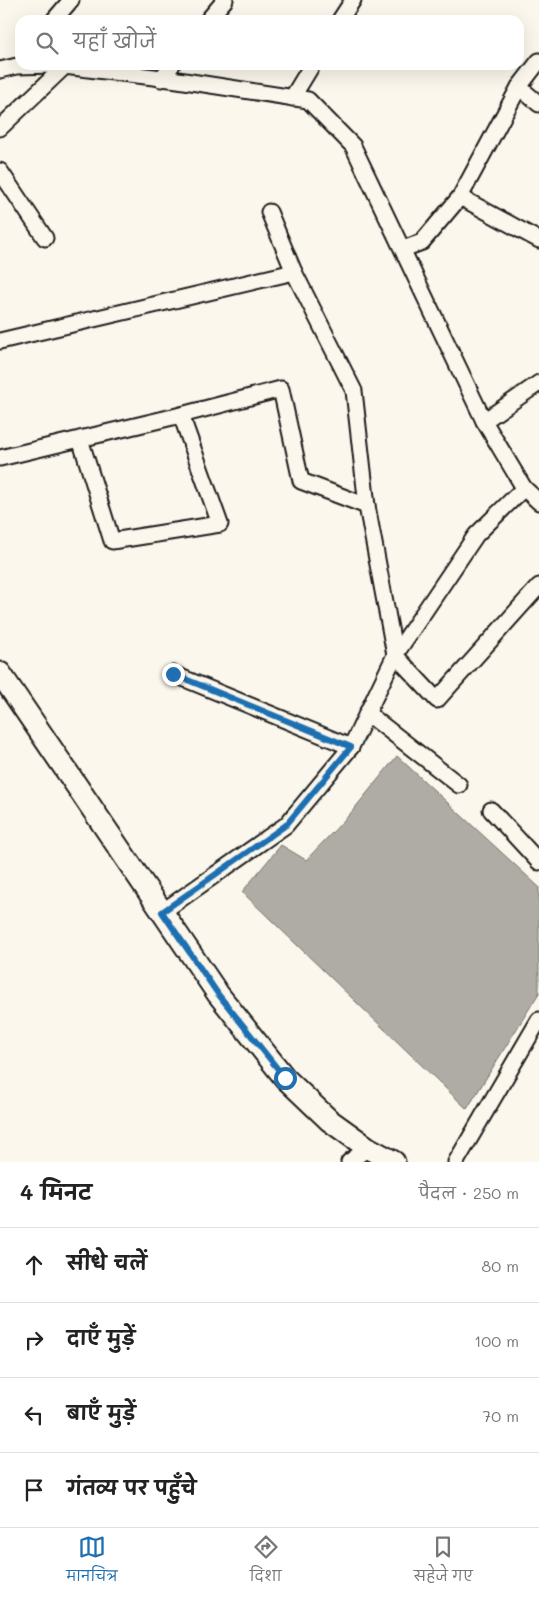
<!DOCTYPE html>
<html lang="hi">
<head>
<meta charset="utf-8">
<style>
  :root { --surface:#fff; --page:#f6f6f6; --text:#222; --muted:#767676; --line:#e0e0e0; --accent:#1f6fb2 }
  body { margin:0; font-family:Mali,"Playpen Sans Deva",sans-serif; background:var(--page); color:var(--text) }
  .stop { position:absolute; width:15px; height:15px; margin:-11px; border:4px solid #1f6fb2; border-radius:50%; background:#fff }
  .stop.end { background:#1f6fb2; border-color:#fff; box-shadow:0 1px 5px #0008 }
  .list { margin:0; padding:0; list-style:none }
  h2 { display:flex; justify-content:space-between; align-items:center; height:65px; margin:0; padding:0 20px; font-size:21px }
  h2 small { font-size:16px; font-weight:400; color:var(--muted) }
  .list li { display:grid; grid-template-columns:32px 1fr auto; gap:15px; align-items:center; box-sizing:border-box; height:75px; padding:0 20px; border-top:1px solid var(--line) }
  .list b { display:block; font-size:19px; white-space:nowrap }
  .list em { font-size:16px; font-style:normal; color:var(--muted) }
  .icon { flex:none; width:28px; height:28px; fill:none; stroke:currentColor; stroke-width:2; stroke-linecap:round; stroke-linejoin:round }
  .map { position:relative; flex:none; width:539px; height:1162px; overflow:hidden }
  .search { position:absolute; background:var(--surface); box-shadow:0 5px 20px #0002; left:15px; right:15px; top:15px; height:55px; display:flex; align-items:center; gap:12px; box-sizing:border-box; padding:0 18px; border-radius:15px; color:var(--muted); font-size:19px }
  .sheet { height:365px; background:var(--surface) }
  nav { display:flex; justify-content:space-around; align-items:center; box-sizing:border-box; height:70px; border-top:1px solid var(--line); background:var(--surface); font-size:14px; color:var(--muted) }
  nav a { display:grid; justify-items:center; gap:2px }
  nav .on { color:var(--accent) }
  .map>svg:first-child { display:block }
  .water { fill:#afaca5; stroke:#74726e }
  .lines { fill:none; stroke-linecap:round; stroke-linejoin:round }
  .minor-casing { stroke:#1c1c1c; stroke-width:19 }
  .secondary-casing { stroke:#1c1c1c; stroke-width:25 }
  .minor { stroke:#fbf7ec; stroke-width:15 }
  .secondary { stroke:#fbf7ec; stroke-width:21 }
  .route { stroke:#1f6fb2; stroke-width:6 }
</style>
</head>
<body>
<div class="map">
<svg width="539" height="1162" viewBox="0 0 539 1162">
  <rect width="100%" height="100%" fill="#fbf7ec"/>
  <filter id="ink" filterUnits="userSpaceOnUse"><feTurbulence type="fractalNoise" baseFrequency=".02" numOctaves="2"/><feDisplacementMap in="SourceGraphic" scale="10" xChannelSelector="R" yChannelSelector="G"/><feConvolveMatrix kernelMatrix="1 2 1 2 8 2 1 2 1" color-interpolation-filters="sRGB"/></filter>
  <g filter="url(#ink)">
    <!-- water -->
    <path class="water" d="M 397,756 L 539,887 L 539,993 L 467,1109 L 242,892 L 281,845 L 306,860 L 350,814 Z"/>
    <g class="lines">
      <defs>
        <g id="minor">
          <path d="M 54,20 L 71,0"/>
          <path d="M 208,20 L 225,0"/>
          <path d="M 340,20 L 353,0"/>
          <path d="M 56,65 L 178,80 L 308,100 L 353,146 L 484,421 L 524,488 L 539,502"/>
          <path d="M 0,70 L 17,66 L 55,65"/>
          <path d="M 161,79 L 172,65"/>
          <path d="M 519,87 L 539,104"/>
          <path d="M 292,98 L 312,65"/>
          <path d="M 0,128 L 65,66"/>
          <path d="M 0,171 L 45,238"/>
          <path d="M 460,197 L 539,240"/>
          <path d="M 269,212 L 294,272"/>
          <path d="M 403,249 L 422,242 L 460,197 L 519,87 L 539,61"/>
          <path d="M 0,341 L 294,272 L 354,391 L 367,506 L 395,655 L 437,700 L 539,586"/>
          <path d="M 484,421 L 539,383"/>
          <path d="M 80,439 L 112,541 L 220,524 L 181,415"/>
          <path d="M 0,458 L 181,415 L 281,389 L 301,481 L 367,506"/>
          <path d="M 173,674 L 351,747"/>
          <path d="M 367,713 L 459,785"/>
          <path d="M 491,810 L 539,862"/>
          <path d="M 162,912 L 286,825 L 351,747 L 395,655 L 476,535 L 524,488"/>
          <path d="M 349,1162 L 368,1148"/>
          <path d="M 456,1162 L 539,1020"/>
        </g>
        <path id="secondary" d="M 0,673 L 218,994 L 285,1078 L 329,1120 L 368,1148 L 394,1162"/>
      </defs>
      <!-- minor casing -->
      <use href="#minor" class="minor-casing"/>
      <!-- secondary casing -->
      <use href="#secondary" class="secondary-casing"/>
      <!-- minor -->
      <use href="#minor" class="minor"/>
      <!-- secondary -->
      <use href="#secondary" class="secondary"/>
    </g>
  </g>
  <g class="lines" filter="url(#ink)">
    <!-- route -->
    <path class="route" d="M 173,674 L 351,747 L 286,825 L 162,912 L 218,994 L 285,1078"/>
  </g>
</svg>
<div class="stop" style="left:285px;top:1078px"></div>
<div class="stop end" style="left:173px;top:674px"></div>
<div class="search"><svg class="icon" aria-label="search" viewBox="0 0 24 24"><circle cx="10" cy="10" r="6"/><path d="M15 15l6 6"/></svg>यहाँ खोजें</div>
</div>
<section class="sheet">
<h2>4 मिनट<small>पैदल · 250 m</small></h2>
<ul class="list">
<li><svg class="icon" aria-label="ahead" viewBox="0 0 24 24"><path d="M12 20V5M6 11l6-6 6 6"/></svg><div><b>सीधे चलें</b></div><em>80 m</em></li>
<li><svg class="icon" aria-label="right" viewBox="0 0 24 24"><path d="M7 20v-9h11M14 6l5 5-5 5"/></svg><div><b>दाएँ मुड़ें</b></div><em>100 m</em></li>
<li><svg class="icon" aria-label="left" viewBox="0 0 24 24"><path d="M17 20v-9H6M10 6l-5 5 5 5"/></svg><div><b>बाएँ मुड़ें</b></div><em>70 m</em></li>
<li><svg class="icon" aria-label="arrive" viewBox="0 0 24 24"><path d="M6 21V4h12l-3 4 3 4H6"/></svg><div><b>गंतव्य पर पहुँचे</b></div></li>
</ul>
</section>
<nav>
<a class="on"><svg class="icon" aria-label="map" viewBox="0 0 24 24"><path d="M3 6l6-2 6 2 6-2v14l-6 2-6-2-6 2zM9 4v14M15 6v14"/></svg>मानचित्र</a>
<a><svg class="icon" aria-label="directions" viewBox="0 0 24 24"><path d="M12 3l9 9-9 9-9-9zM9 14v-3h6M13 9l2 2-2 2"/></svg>दिशा</a>
<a><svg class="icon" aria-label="saved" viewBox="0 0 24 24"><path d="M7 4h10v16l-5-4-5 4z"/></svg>सहेजे गए</a>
</nav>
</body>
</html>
